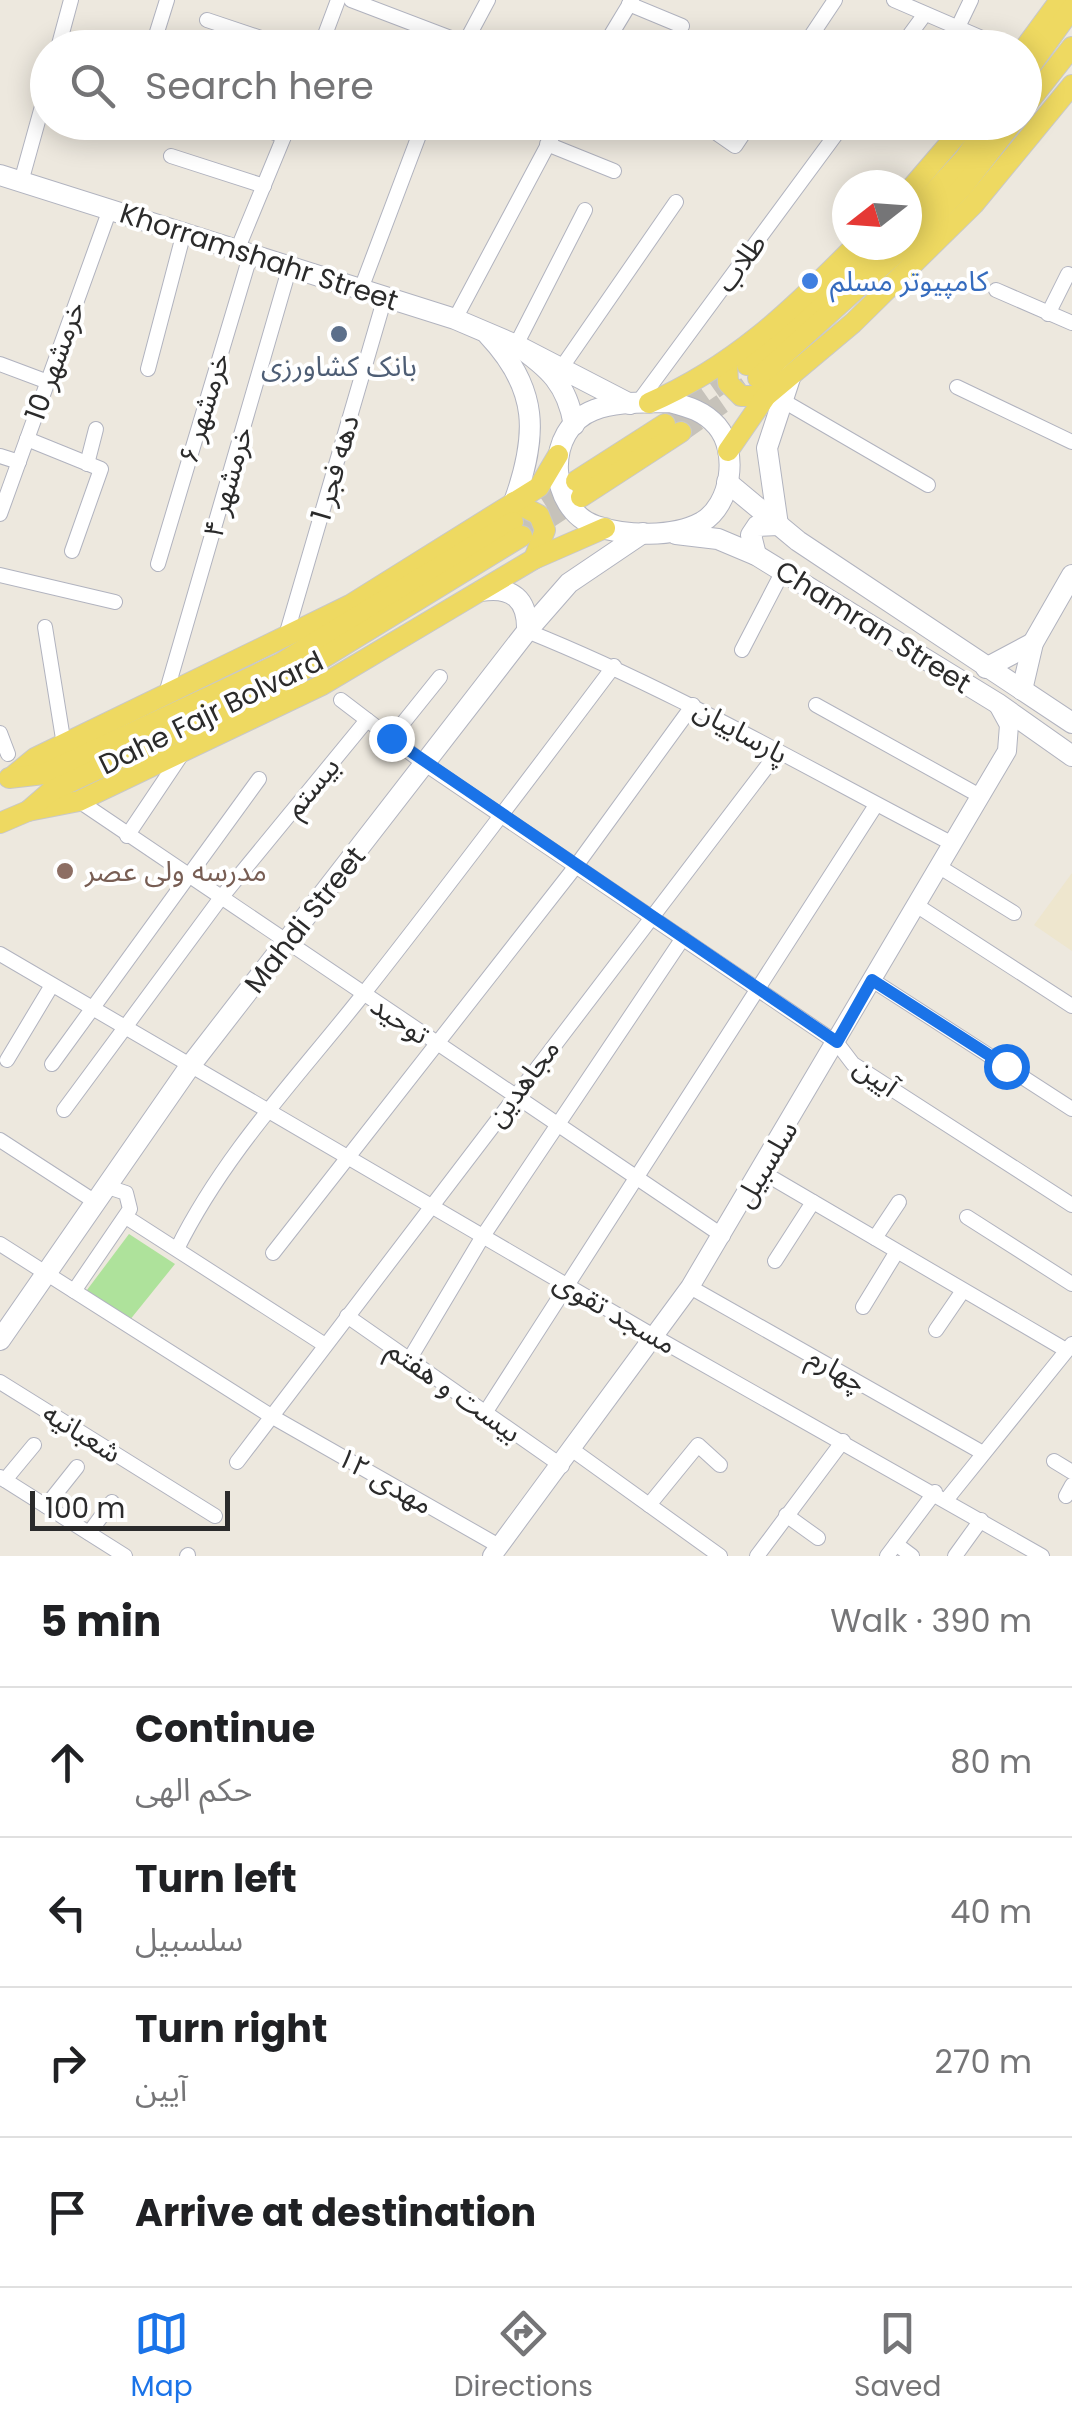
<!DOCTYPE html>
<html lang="en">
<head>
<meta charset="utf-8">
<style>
  :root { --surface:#fff; --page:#f2f2f2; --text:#202124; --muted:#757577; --line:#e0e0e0; --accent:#1a73e8 }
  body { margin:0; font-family:Poppins,"Noto Sans Arabic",sans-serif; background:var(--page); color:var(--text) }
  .compass { position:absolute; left:832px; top:170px; width:90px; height:90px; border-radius:50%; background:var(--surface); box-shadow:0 5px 25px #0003; rotate:253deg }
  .scale { position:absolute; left:30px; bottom:25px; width:200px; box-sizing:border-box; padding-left:10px; border:5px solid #2b2b2b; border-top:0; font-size:28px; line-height:35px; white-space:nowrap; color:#2b2b2b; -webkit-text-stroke:8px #fff; paint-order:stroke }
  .stop { position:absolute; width:30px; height:30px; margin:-22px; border:8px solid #1a73e8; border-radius:50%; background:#fff }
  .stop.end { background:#1a73e8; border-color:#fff; box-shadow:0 2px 10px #0008 }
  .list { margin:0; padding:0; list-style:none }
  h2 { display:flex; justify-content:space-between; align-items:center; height:130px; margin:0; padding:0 40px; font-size:42px }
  h2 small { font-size:32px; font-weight:400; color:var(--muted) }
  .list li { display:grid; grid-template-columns:65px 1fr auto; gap:30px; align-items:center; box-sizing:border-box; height:150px; padding:0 40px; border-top:2px solid var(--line) }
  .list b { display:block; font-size:38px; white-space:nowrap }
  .list p { margin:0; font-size:32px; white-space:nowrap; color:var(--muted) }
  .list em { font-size:32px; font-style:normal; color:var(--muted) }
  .icon { flex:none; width:55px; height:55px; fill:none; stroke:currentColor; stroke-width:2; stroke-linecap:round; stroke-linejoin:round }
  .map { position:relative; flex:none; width:1072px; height:1556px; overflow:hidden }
  .search { position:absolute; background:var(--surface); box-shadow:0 5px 25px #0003; left:30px; right:30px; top:30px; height:110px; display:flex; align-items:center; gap:25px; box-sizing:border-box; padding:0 35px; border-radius:55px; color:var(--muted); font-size:38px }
  .sheet { height:730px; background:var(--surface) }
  nav { display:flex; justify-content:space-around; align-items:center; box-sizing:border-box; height:140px; border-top:2px solid var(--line); background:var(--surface); font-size:28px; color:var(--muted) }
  nav a { display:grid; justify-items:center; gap:5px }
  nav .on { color:var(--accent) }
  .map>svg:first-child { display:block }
  .education { fill:#eee6ce }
  .green { fill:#aee29b }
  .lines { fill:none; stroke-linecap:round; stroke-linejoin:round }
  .primary-tunnel { stroke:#c6c2ba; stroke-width:20; stroke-dasharray:20 10; stroke-linecap:butt }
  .minor-casing { stroke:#b1b3bf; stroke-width:16 }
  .tertiary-casing { stroke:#b1b3bf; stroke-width:20 }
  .secondary-casing { stroke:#b1b3bf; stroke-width:22 }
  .primary-casing { stroke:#c8c8c8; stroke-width:22 }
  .minor { stroke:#fff; stroke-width:14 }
  .tertiary { stroke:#fff; stroke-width:18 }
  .secondary { stroke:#fff; stroke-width:20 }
  .primary { stroke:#eed961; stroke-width:20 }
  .route { stroke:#1a73e8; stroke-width:12 }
  .shop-dot { fill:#3f7fe0; stroke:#fff; stroke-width:4 }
  .service-dot { fill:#5c6f8a; stroke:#fff; stroke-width:4 }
  .education-dot { fill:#8d6e63; stroke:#fff; stroke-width:4 }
  .labels { text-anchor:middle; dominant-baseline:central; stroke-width:8; stroke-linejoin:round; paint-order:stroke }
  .street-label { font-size:28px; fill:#2b2b2b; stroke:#fff }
  .shop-label { font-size:28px; fill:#366cbe; stroke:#fff; text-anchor:start }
  .service-label { font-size:28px; fill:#4e5e75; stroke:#fff }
  .education-label { font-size:28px; fill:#785e54; stroke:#fff; text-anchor:start }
</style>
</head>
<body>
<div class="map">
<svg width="1072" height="1556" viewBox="0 0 1072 1556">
  <rect width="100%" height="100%" fill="#ede8de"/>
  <!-- education -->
  <path class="education" d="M 1072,873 L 1072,951 L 1034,925 Z"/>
  <!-- green -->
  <path class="green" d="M 129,1234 L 175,1264 L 129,1321 L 84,1294 Z"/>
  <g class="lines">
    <!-- primary-tunnel -->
    <g class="primary-tunnel">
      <path d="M 665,424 L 738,372"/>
      <path d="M 681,432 L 749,385"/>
      <path d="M 518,518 L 574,482"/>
      <path d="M 522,536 L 581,497"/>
    </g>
    <defs>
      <g id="minor">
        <path d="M 351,0 L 477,48"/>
        <path d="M 894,0 L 1005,48"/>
        <path d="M 629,4 L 682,26"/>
        <path d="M 207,20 L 291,48"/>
        <path d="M 958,27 L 971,0"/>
        <path d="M 465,43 L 488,0"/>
        <path d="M 58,48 L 71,0"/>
        <path d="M 152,48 L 167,0"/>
        <path d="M 320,48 L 338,0"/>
        <path d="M 603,48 L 632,0"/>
        <path d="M 803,48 L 835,0"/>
        <path d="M 900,48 L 925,14"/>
        <path d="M 242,122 L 284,136"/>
        <path d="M 712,130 L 735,146 L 751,122"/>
        <path d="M 547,144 L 614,171"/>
        <path d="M 171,156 L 264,186"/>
        <path d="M 21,182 L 48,85"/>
        <path d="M 238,248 L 290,122"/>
        <path d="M 361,289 L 424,122"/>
        <path d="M 996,290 L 1072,323"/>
        <path d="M 1048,314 L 1068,274"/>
        <path d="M 455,319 L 560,122"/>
        <path d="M 516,345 L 585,210"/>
        <path d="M 0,364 L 48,382"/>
        <path d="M 562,367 L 676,202"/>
        <path d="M 148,369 L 184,232"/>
        <path d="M 957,387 L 1072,442"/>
        <path d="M 780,399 L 928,485"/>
        <path d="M 637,404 L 845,122"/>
        <path d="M 27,439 L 101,469 L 72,551"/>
        <path d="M 0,456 L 19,462"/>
        <path d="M 87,464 L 96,429"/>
        <path d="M 0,514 L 110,209"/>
        <path d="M 158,564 L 251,253"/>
        <path d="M 0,575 L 115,602"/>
        <path d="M 45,627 L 64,745"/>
        <path d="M 527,631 C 674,690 810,770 951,843"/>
        <path d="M 285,639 L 385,297"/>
        <path d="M 742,650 L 783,571"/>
        <path d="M 165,697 L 290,266"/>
        <path d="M 341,700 L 425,764 L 837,1043 L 853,1064 L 1072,1205"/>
        <path d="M 816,705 L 980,796"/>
        <path d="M 0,733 L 8,754"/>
        <path d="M 391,738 L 440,677"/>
        <path d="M 79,801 L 723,1236"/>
        <path d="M 127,836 L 184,751"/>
        <path d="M 938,866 L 1014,913"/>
        <path d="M 916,905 L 1072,1006"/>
        <path d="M 0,954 L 657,1338 L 1042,1556"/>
        <path d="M 872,980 L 1072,1109"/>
        <path d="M 7,1060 L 52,985"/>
        <path d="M 52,1064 L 259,779"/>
        <path d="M 64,1110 L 220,899 L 367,720"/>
        <path d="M 0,1140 L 97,1203"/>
        <path d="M 762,1172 L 1066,1350"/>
        <path d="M 126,1217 L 325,1345"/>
        <path d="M 967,1217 L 1072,1284"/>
        <path d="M 875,1238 L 899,1202"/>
        <path d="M 0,1244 L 271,1416 L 499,1546"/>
        <path d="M 177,1249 C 225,1152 299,1076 365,992 C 450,884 532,775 614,666"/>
        <path d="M 273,1253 L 576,866 L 693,705"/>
        <path d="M 775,1261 L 813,1202"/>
        <path d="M 690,1287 L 983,1453"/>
        <path d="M 74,1291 L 130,1209 L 126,1193 L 108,1187"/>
        <path d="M 863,1307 L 896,1253"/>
        <path d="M 347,1316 L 562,1466"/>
        <path d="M 936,1330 L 962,1292"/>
        <path d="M 409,1360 L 483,1236 L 683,938"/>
        <path d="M 0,1382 L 215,1516"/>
        <path d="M 485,1413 L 876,805"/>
        <path d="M 574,1451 L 720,1556"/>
        <path d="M 1054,1461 L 1072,1472"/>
        <path d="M 237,1462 L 778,752"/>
        <path d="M 0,1477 L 125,1556"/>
        <path d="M 5,1480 L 34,1445"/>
        <path d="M 1066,1496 L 1072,1485"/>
        <path d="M 947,1499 L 1072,1344"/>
        <path d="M 649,1505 L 698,1445 L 720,1465"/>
        <path d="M 46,1506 L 77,1467"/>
        <path d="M 786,1515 L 818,1538"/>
        <path d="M 89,1533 L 112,1502"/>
        <path d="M 896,1544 L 912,1556"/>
        <path d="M 187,1556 L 188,1555"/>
        <path d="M 757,1556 L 843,1441"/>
        <path d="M 887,1556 L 935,1492"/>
        <path d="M 955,1556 L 981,1520"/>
      </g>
      <path id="tertiary" d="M 492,1556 L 690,1287 L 1007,751 L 1009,725 L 997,703"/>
      <g id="secondary">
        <path d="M 0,175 L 455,319 L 516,345"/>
        <path d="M 488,335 C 539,389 538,435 514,502"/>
        <path d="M 670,402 C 689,407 704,411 717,426 C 739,452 731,505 702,522 C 673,538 625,536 596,526 C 547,509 544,429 594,410 C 616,401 647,403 670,402 Z"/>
        <path d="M 574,425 C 567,384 549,368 516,345 L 630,404"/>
        <path d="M 727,482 L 798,541 L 1072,723"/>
        <path d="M 676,534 L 718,539 L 756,555 L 997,703 L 1072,756"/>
        <path d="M 756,555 L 751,535 L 757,526 L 778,525 L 767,448 L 791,375"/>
        <path d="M 481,591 C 512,586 528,599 527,631"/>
        <path d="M 986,668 L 1033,643"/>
        <path d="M 1022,690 L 1033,643 L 1072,575"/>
        <path d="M 0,1340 L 190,1066 L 527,631 L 569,583 L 643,533"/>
      </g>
      <g id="primary">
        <path d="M 1024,49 L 1060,0"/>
        <path d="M 1024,75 L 1072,8"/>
        <path d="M 1024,108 L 1072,47"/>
        <path d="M 907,193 L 968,122"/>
        <path d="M 907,221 L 965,158 L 990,122"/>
        <path d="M 907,243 L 962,188 L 1013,122"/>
        <path d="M 727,361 L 728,383 L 741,396 L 766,396"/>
        <path d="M 747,365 L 841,287 L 883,245"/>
        <path d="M 758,378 L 905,245"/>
        <path d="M 649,403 C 733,367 792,310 856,245"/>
        <path d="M 728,451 L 766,396 L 853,323 L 974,204 L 1072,85"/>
        <path d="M 576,481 L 665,424"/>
        <path d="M 581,497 L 681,432"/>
        <path d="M 514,502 L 539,515 L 545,530 L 534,559"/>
        <path d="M 13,776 L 35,758 L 350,605 L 539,487 L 558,455"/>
        <path d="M 9,778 L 44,774 L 281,663 L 513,522"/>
        <path d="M 28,811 L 79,801 L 322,685 L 534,559 L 605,528"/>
        <path d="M 0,823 L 28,811 L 51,791 L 282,683 L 522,536"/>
      </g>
    </defs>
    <!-- minor casing -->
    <use href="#minor" class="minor-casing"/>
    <!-- tertiary casing -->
    <use href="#tertiary" class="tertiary-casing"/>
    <!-- secondary casing -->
    <use href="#secondary" class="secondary-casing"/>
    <!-- primary casing -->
    <use href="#primary" class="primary-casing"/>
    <!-- minor -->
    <use href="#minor" class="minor"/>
    <!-- tertiary -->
    <use href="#tertiary" class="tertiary"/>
    <!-- secondary -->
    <use href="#secondary" class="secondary"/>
    <!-- primary -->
    <use href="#primary" class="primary"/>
  </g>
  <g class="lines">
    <!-- route -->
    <path class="route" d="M 391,738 L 837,1042 L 872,980 L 1006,1066"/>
  </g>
  <!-- markers -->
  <circle class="shop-dot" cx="810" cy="281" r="10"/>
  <circle class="service-dot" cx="339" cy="334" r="10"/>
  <circle class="education-dot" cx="65" cy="871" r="10"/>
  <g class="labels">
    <!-- street labels -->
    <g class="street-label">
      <text transform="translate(259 257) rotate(18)">Khorramshahr Street</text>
      <text transform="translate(741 263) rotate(-54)">طلاب</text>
      <text transform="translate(55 361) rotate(-70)">خرمشهر 10</text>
      <text transform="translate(204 408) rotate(-73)">خرمشهر ۶</text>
      <text transform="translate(335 468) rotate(-74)">دهه فجر 1</text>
      <text transform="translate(228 482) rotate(-74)">خرمشهر ۴</text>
      <text transform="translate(873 627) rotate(32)">Chamran Street</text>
      <text transform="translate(211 713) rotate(-26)">Dahe Fajr Bolvard</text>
      <text transform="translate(741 732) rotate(29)">پارساییان</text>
      <text transform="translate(312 787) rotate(-50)">بیستم</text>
      <text transform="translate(305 920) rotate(-52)">Mahdi Street</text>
      <text transform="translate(400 1020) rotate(34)">توحید</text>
      <text transform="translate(876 1077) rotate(36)">آیین</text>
      <text transform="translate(523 1083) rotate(-53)">مجاهدین</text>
      <text transform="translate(766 1164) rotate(-59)">سلسبیل</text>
      <text transform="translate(615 1313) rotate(30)">مسجد تقوی</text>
      <text transform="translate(837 1370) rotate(30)">چهارم</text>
      <text transform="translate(454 1391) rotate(35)">بیست و هفتم</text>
      <text transform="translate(82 1433) rotate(32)">شعبانیه</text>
      <text transform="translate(385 1481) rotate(30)">مهدی ۱۲</text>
    </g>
    <!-- shop labels -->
    <g class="shop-label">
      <text x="830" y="281">کامپیوتر مسلم</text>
    </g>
    <!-- service labels -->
    <g class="service-label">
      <text x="339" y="366">بانک کشاورزی</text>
    </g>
    <!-- education labels -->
    <g class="education-label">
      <text x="85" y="871">مدرسه ولی عصر</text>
    </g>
  </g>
</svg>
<svg class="compass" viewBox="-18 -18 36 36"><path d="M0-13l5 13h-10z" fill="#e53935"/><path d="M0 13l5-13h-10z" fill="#757577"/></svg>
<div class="scale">100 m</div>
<div class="stop" style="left:1006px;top:1066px"></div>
<div class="stop end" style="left:391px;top:738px"></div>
<div class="search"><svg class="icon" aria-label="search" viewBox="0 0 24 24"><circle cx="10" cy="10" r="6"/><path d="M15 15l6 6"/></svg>Search here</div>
</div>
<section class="sheet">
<h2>5 min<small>Walk · 390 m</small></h2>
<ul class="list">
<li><svg class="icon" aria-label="ahead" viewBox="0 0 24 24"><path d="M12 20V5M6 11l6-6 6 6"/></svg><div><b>Continue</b><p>حکم الهی</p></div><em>80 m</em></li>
<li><svg class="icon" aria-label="left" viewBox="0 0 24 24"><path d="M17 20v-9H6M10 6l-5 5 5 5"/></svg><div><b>Turn left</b><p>سلسبیل</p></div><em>40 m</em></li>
<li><svg class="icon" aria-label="right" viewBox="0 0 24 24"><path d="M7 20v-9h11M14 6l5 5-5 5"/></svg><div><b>Turn right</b><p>آیین</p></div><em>270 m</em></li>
<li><svg class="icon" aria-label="arrive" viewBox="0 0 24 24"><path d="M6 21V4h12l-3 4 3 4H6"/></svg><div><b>Arrive at destination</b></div></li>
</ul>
</section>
<nav>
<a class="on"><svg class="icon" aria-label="map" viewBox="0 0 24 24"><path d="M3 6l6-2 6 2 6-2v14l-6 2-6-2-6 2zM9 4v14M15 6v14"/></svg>Map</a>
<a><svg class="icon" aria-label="directions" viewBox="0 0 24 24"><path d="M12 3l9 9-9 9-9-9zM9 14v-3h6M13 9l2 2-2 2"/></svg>Directions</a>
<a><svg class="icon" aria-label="saved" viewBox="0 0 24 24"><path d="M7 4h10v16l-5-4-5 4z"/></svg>Saved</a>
</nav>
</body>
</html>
